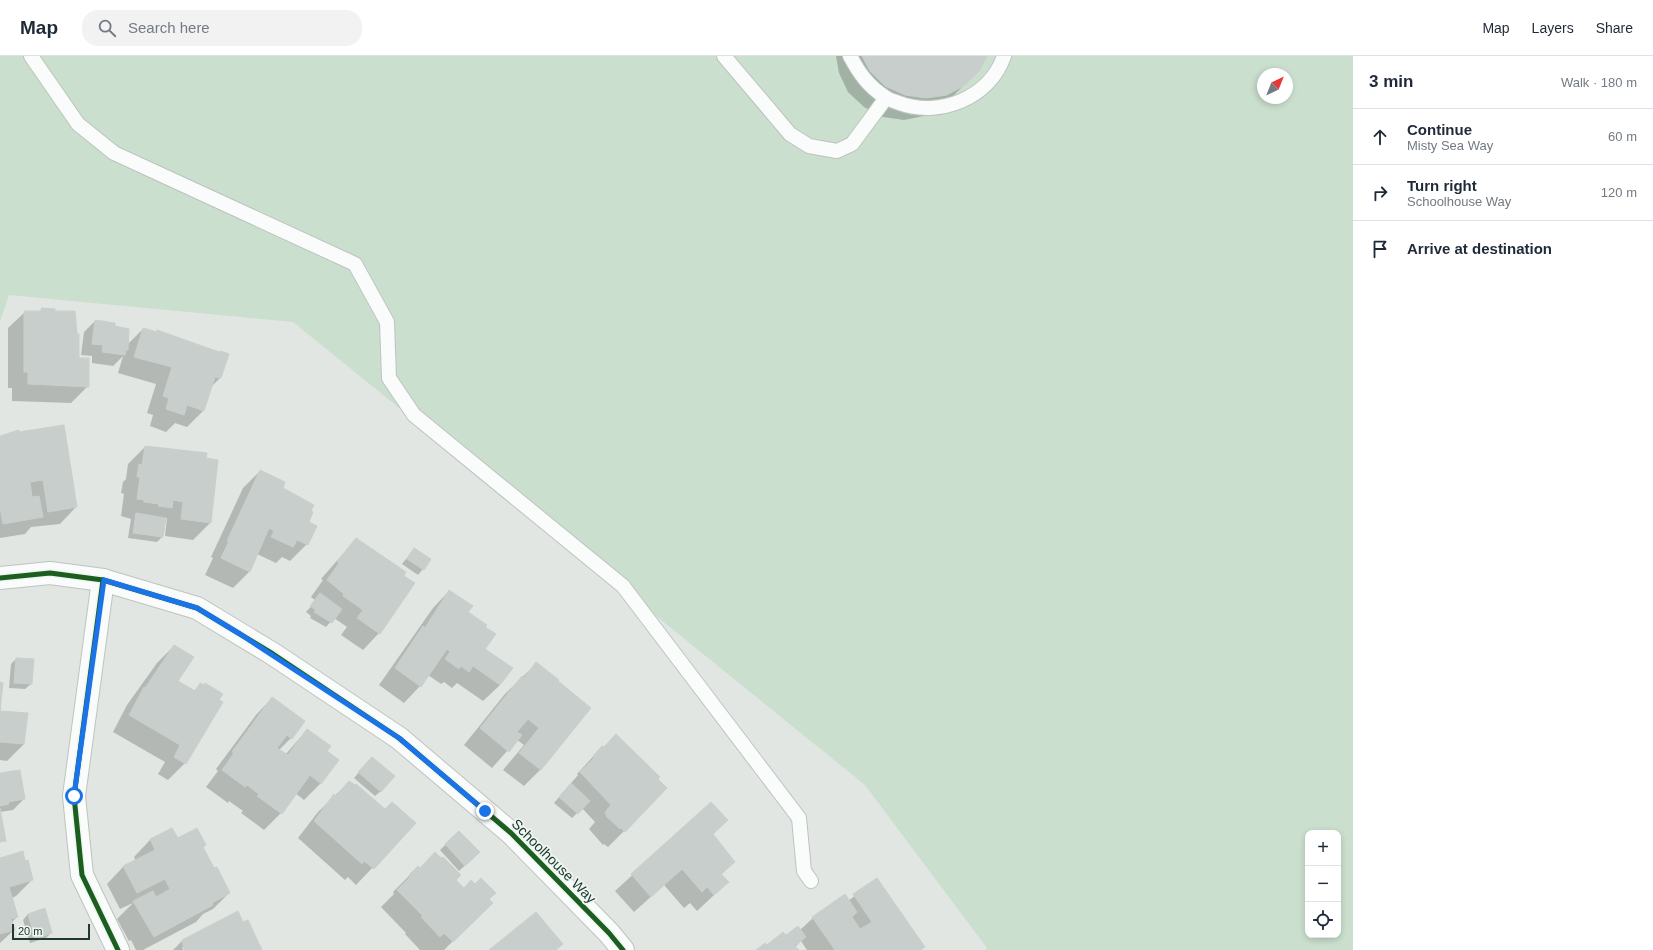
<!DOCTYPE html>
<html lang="en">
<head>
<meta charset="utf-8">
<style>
  :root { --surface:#fff; --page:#f2f2f3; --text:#1f2937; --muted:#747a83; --line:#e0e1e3 }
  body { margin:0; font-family:Arial,sans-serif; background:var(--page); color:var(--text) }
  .controls { position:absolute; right:12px; bottom:12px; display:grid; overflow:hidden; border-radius:8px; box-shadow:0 2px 6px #0003 }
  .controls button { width:36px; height:36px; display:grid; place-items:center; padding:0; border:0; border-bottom:1px solid var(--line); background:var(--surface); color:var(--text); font:20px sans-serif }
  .compass { position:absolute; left:1257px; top:12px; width:36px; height:36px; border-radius:50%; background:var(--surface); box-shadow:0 2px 6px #0003; rotate:43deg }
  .scale { position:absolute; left:12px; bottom:10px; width:78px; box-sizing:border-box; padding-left:4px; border:2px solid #20382f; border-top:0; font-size:11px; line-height:14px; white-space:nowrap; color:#20382f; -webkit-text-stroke:3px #eef6f1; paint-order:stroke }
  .stop { position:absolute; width:12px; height:12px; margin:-9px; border:3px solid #1a73e8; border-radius:50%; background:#fff }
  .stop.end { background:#1a73e8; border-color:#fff; box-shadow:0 1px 4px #0008 }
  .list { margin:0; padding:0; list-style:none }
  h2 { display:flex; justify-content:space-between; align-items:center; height:52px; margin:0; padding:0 16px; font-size:17px }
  h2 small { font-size:13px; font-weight:400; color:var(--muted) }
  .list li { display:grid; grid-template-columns:26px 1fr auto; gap:12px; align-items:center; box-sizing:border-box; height:56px; padding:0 16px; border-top:1px solid var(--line) }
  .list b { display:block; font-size:15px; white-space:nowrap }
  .list p { margin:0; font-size:13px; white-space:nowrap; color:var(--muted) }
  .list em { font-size:13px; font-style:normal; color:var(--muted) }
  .icon { flex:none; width:22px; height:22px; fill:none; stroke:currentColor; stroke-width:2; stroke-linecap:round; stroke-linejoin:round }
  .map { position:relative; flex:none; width:1353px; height:894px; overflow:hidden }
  header { display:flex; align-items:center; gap:24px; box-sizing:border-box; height:56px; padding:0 20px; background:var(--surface); border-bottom:1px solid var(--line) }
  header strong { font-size:19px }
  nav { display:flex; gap:22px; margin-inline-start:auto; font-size:14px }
  .search { width:280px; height:36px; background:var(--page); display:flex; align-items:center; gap:10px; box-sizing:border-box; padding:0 14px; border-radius:16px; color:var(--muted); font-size:15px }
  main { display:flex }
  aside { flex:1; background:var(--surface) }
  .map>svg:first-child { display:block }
  .green { fill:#cadfce; fill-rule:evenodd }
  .shadow { fill:#0003 }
  .building { fill:#c8cecb; stroke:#cacfcc }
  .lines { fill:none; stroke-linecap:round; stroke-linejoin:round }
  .lane-casing { stroke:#bec3c0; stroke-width:16 }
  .street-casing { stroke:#bec3c0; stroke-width:24 }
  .lane { stroke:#fafbfb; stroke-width:14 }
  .street { stroke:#fafbfb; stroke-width:22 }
  .cycleway-casing { stroke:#eef6f1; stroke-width:8 }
  .cycleway { stroke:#1b5e20; stroke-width:5 }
  .route { stroke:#1a73e8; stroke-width:5 }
  .labels { text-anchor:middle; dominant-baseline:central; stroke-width:3.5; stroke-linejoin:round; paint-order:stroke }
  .street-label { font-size:14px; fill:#20382f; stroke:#eef6f1 }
</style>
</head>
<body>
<header>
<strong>Map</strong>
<div class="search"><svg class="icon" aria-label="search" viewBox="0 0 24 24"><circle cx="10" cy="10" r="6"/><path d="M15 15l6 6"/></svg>Search here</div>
<nav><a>Map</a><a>Layers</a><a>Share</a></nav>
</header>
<main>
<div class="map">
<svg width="1353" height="894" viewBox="0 0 1353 894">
  <rect width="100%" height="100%" fill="#e1e6e3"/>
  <!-- green -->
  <path class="green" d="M 0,0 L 1353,0 L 1353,894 L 986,894 L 987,892 L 865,729 L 293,266 L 9,239 L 0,266 ZM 1263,18 L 1287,18 L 1287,42 L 1263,42 ZM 1308,777 L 1338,777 L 1338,879 L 1308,879 Z"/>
  <!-- shadow -->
  <g class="shadow">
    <path d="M 836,0 L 986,0 L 979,14 L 943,50 L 924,60 L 904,64 L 883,61 L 864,51 L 848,36 L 839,17 Z"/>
    <path d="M 42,253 L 54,256 L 76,279 L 78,303 L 88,330 L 71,347 L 12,345 L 12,332 L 8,332 L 8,272 L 25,256 L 39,256 Z"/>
    <path d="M 95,265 L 114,271 L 127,289 L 143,273 L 219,297 L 228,298 L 220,322 L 211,331 L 204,354 L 187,371 L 175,367 L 166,376 L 150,370 L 153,359 L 147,357 L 156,328 L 118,317 L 123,300 L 113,310 L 92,307 L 92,300 L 81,299 L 84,276 Z"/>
    <path d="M 18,375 L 76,451 L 60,468 L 31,471 L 25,478 L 0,482 L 0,381 Z"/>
    <path d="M 145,391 L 217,405 L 210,467 L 193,484 L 165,480 L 167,462 L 165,462 L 162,481 L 157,486 L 128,482 L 131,463 L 121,460 L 124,438 L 121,437 L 123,426 L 126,423 L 128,408 Z"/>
    <path d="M 260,415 L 282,433 L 307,467 L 307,488 L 290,505 L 282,501 L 276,507 L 257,498 L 250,515 L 233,532 L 205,519 L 213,502 L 211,501 L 243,432 Z"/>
    <path d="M 356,483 L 413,527 L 379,577 L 363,594 L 341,579 L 347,571 L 334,562 L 326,571 L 310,562 L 311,560 L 306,556 L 316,545 L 311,541 L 323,524 L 321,523 Z"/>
    <path d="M 414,493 L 423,513 L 418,519 L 402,508 Z"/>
    <path d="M 449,535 L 467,556 L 484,571 L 484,593 L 500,629 L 483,645 L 457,627 L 452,632 L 444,626 L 441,628 L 428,619 L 420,630 L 404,647 L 379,629 L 433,552 Z"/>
    <path d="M 174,590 L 177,626 L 194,635 L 200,628 L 185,707 L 168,724 L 158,718 L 165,706 L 113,676 L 127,649 L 157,607 Z"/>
    <path d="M 16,603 L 33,604 L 31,628 L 25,633 L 9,632 L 11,608 Z"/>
    <path d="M 537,607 L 556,626 L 590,652 L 540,714 L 524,730 L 503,714 L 524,689 L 517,684 L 492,712 L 464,689 L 505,638 Z"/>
    <path d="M 272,642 L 304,665 L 291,682 L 279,694 L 285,699 L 307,674 L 321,727 L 304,744 L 295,737 L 281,757 L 264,774 L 241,757 L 243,755 L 229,745 L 228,747 L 206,731 L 218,715 L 216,713 L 256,659 Z"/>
    <path d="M 0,656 L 24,688 L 7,705 L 0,704 Z"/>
    <path d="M 602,691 L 624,775 L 608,791 L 604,788 L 603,789 L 589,773 L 595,766 L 582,752 L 572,762 L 554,747 L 578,719 L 577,718 Z"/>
    <path d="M 366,708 L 381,735 L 375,740 L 354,722 Z"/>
    <path d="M 0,718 L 24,743 L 13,754 L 0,756 Z"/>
    <path d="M 349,726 L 385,754 L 415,767 L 356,829 L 348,821 L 345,824 L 298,782 L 318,756 Z"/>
    <path d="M 711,747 L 712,779 L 733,806 L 721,819 L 728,826 L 697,855 L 690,847 L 684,852 L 664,829 L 634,856 L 615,835 Z"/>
    <path d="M 172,773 L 177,784 L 202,792 L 229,837 L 213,853 L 203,858 L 196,866 L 143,894 L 136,894 L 131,884 L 129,885 L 117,863 L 133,847 L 120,853 L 107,828 L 123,811 L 136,805 L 134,801 L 150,784 Z"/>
    <path d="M 459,776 L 473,802 L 459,815 L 440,794 Z"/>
    <path d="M 0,803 L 25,806 L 32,824 L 16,840 L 12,842 L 17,861 L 11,867 L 14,874 L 0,887 Z"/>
    <path d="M 418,811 L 455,824 L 464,833 L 491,847 L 444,894 L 420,894 L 405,878 L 406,877 L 381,851 L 394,838 L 393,836 Z"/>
    <path d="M 877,823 L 920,894 L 807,894 L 801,885 L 794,892 L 797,894 L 758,894 L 800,874 L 813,862 L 845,840 L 848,845 Z"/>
    <path d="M 44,853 L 51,877 L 46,882 L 30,887 L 23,864 L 28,858 Z"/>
    <path d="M 237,857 L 243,867 L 248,865 L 262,894 L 185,894 L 184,891 L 182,891 L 183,894 L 173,894 L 182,885 Z"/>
  </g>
  <!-- building -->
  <g class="building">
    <path d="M 862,0 L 987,0 L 980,14 L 965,29 L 947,39 L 926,42 L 905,39 L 885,30 L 870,15 Z"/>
    <path d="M 41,252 L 55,253 L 55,255 L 75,255 L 77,278 L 79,278 L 79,302 L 89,302 L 89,331 L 28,328 L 28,316 L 24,316 L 24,255 L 42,255 Z"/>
    <path d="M 95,264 L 115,267 L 115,270 L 129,273 L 128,294 L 126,294 L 125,299 L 102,296 L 103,289 L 92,288 Z"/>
    <path d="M 143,272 L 157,276 L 157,274 L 219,296 L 220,295 L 229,298 L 221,322 L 215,321 L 204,355 L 187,349 L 184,359 L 166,353 L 169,342 L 163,340 L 172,311 L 134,301 Z"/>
    <path d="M 64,369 L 77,451 L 48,456 L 43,424 L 30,426 L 32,441 L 39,440 L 43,461 L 3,468 L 0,451 L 0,380 L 19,374 L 19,376 Z"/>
    <path d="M 145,390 L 207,397 L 206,402 L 218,404 L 211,467 L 181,463 L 183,446 L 173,444 L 172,452 L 158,450 L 159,448 L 144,446 L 144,444 L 137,443 L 140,421 L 137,421 L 139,408 L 142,409 Z"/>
    <path d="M 260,414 L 285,426 L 283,432 L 314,449 L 311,455 L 313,456 L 309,466 L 317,470 L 308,489 L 297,484 L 293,491 L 271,481 L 274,475 L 269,472 L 250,516 L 221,502 L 229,485 L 227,485 Z"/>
    <path d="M 136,457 L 166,462 L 163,481 L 133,477 Z"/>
    <path d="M 356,482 L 406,516 L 404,520 L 415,527 L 380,578 L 357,562 L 363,554 L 343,540 L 344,538 L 327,524 L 339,507 L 337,506 Z"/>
    <path d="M 414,492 L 431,503 L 424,514 L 407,503 Z"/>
    <path d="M 449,534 L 473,550 L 468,556 L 487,569 L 485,571 L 496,578 L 485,593 L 513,612 L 500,629 L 473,610 L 469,616 L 461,610 L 459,613 L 445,603 L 450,596 L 447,593 L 421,631 L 395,612 L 423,570 L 425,572 Z"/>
    <path d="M 320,537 L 342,553 L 332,567 L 314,556 L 316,554 L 310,550 Z"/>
    <path d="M 174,589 L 194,601 L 178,625 L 195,635 L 200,627 L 204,629 L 205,627 L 223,638 L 219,644 L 223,646 L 186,708 L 174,701 L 180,689 L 129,659 L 144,631 L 145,632 Z"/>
    <path d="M 16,602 L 34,603 L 32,628 L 14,627 Z"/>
    <path d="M 536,606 L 559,624 L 558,625 L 591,652 L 541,714 L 519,697 L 539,672 L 528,663 L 517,676 L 522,679 L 509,696 L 480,672 L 522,620 L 524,622 Z"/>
    <path d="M 0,626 L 3,627 L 0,655 L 28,657 L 24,688 L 0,686 Z"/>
    <path d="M 272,641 L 305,665 L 292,683 L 287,679 L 277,692 L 288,699 L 307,673 L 331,690 L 327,695 L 339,704 L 321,728 L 310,719 L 282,758 L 257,740 L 259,738 L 247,729 L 245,731 L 222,714 L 234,697 L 232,696 Z"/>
    <path d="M 616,678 L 660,721 L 658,723 L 667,732 L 625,776 L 621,772 L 620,773 L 607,761 L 605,756 L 611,749 L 580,716 L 594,702 L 593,700 L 602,690 L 604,691 Z"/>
    <path d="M 372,701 L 395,720 L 381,736 L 358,716 Z"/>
    <path d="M 20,714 L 25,743 L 8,746 L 9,748 L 0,750 L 0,717 Z"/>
    <path d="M 349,725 L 355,729 L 356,728 L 385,753 L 392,746 L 416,767 L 374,813 L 364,805 L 362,808 L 314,765 L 334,738 L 336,740 Z"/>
    <path d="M 571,727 L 590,745 L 578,758 L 559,741 Z"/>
    <path d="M 711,746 L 728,764 L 713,778 L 735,806 L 721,818 L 729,826 L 714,839 L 707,831 L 702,836 L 682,813 L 651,841 L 631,818 Z"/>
    <path d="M 0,752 L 6,785 L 0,786 Z"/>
    <path d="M 172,772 L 178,782 L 197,772 L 206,789 L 203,791 L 214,812 L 217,811 L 230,837 L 212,847 L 213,849 L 154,881 L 133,845 L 153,835 L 156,841 L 170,833 L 165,823 L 137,837 L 123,810 L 155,794 L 150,783 Z"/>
    <path d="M 459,775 L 480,796 L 465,810 L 445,788 Z"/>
    <path d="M 23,795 L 25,805 L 28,804 L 33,824 L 9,831 L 18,861 L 11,863 L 15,874 L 0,878 L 0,802 Z"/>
    <path d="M 435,796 L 441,802 L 443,801 L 461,819 L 456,824 L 464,832 L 471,824 L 475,828 L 481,822 L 496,837 L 489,843 L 493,847 L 453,886 L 444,877 L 440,881 L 421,861 L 423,860 L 397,834 L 410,821 L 409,819 L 418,810 L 420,812 Z"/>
    <path d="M 877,822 L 925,891 L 920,894 L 835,894 L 812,861 L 845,838 L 857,856 L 852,861 L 860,873 L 872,866 L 853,838 Z"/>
    <path d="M 45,852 L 52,877 L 35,883 L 28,858 Z"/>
    <path d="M 238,855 L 243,866 L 248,864 L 262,894 L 184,894 L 182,884 Z"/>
    <path d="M 536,856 L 563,888 L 556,894 L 489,894 Z"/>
    <path d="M 798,870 L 806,881 L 794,890 L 799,894 L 756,894 L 765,887 L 767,889 L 783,876 L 786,879 Z"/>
  </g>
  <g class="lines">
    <defs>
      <g id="lane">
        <path d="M 31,0 L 78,68 L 114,97 L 355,208 L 387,266 L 389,322 L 414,359 L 623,530 L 799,762 L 804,815 L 811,825"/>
        <path d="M 724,0 L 790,78 L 809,90 L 837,95 L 852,88 L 886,42"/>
        <path d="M 850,0 C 859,17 868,30 885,41 C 889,44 894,45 899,47 C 939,62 990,42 1004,0"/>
      </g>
      <g id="street">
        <path d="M 0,522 L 50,517 L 103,524 L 197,552 L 273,598 L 399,682 L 511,777 L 609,877 L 623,894"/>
        <path d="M 103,524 L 74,740 L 82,819 L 118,894"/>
      </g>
    </defs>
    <!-- lane casing -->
    <use href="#lane" class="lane-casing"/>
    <!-- street casing -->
    <use href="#street" class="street-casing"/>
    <!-- lane -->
    <use href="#lane" class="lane"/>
    <!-- street -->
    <use href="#street" class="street"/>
    <defs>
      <g id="cycleway">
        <path d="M 0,522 L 50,517 L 103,524 L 197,552 L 273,598 L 399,682 L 511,777 L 609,877 L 623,894"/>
        <path d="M 103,524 L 74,740 L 82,819 L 118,894"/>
      </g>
    </defs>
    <!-- cycleway casing -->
    <use href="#cycleway" class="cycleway-casing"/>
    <!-- cycleway -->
    <use href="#cycleway" class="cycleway"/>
  </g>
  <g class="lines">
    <!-- route -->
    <path class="route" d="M 74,740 L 104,524 L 197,552 L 240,578 L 399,682 L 485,755"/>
  </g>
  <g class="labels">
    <!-- street labels -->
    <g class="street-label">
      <text transform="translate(554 805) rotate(45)">Schoolhouse Way</text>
    </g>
  </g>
</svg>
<div class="controls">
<button>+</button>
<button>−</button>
<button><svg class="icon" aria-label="locate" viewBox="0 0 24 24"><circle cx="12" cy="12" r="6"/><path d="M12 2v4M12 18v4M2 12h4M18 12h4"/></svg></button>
</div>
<svg class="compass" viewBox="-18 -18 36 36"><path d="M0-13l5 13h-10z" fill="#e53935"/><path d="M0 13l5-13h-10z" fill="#747a83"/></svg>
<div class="scale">20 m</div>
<div class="stop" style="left:74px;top:740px"></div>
<div class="stop end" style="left:485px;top:755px"></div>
</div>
<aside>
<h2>3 min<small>Walk · 180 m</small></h2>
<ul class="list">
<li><svg class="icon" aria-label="ahead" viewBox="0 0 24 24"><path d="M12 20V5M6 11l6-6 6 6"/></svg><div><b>Continue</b><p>Misty Sea Way</p></div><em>60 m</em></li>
<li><svg class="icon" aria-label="right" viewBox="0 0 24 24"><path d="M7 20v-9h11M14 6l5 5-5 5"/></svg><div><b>Turn right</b><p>Schoolhouse Way</p></div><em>120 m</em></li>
<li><svg class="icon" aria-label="arrive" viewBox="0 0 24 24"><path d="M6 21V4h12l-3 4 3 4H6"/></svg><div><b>Arrive at destination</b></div></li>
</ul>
</aside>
</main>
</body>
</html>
